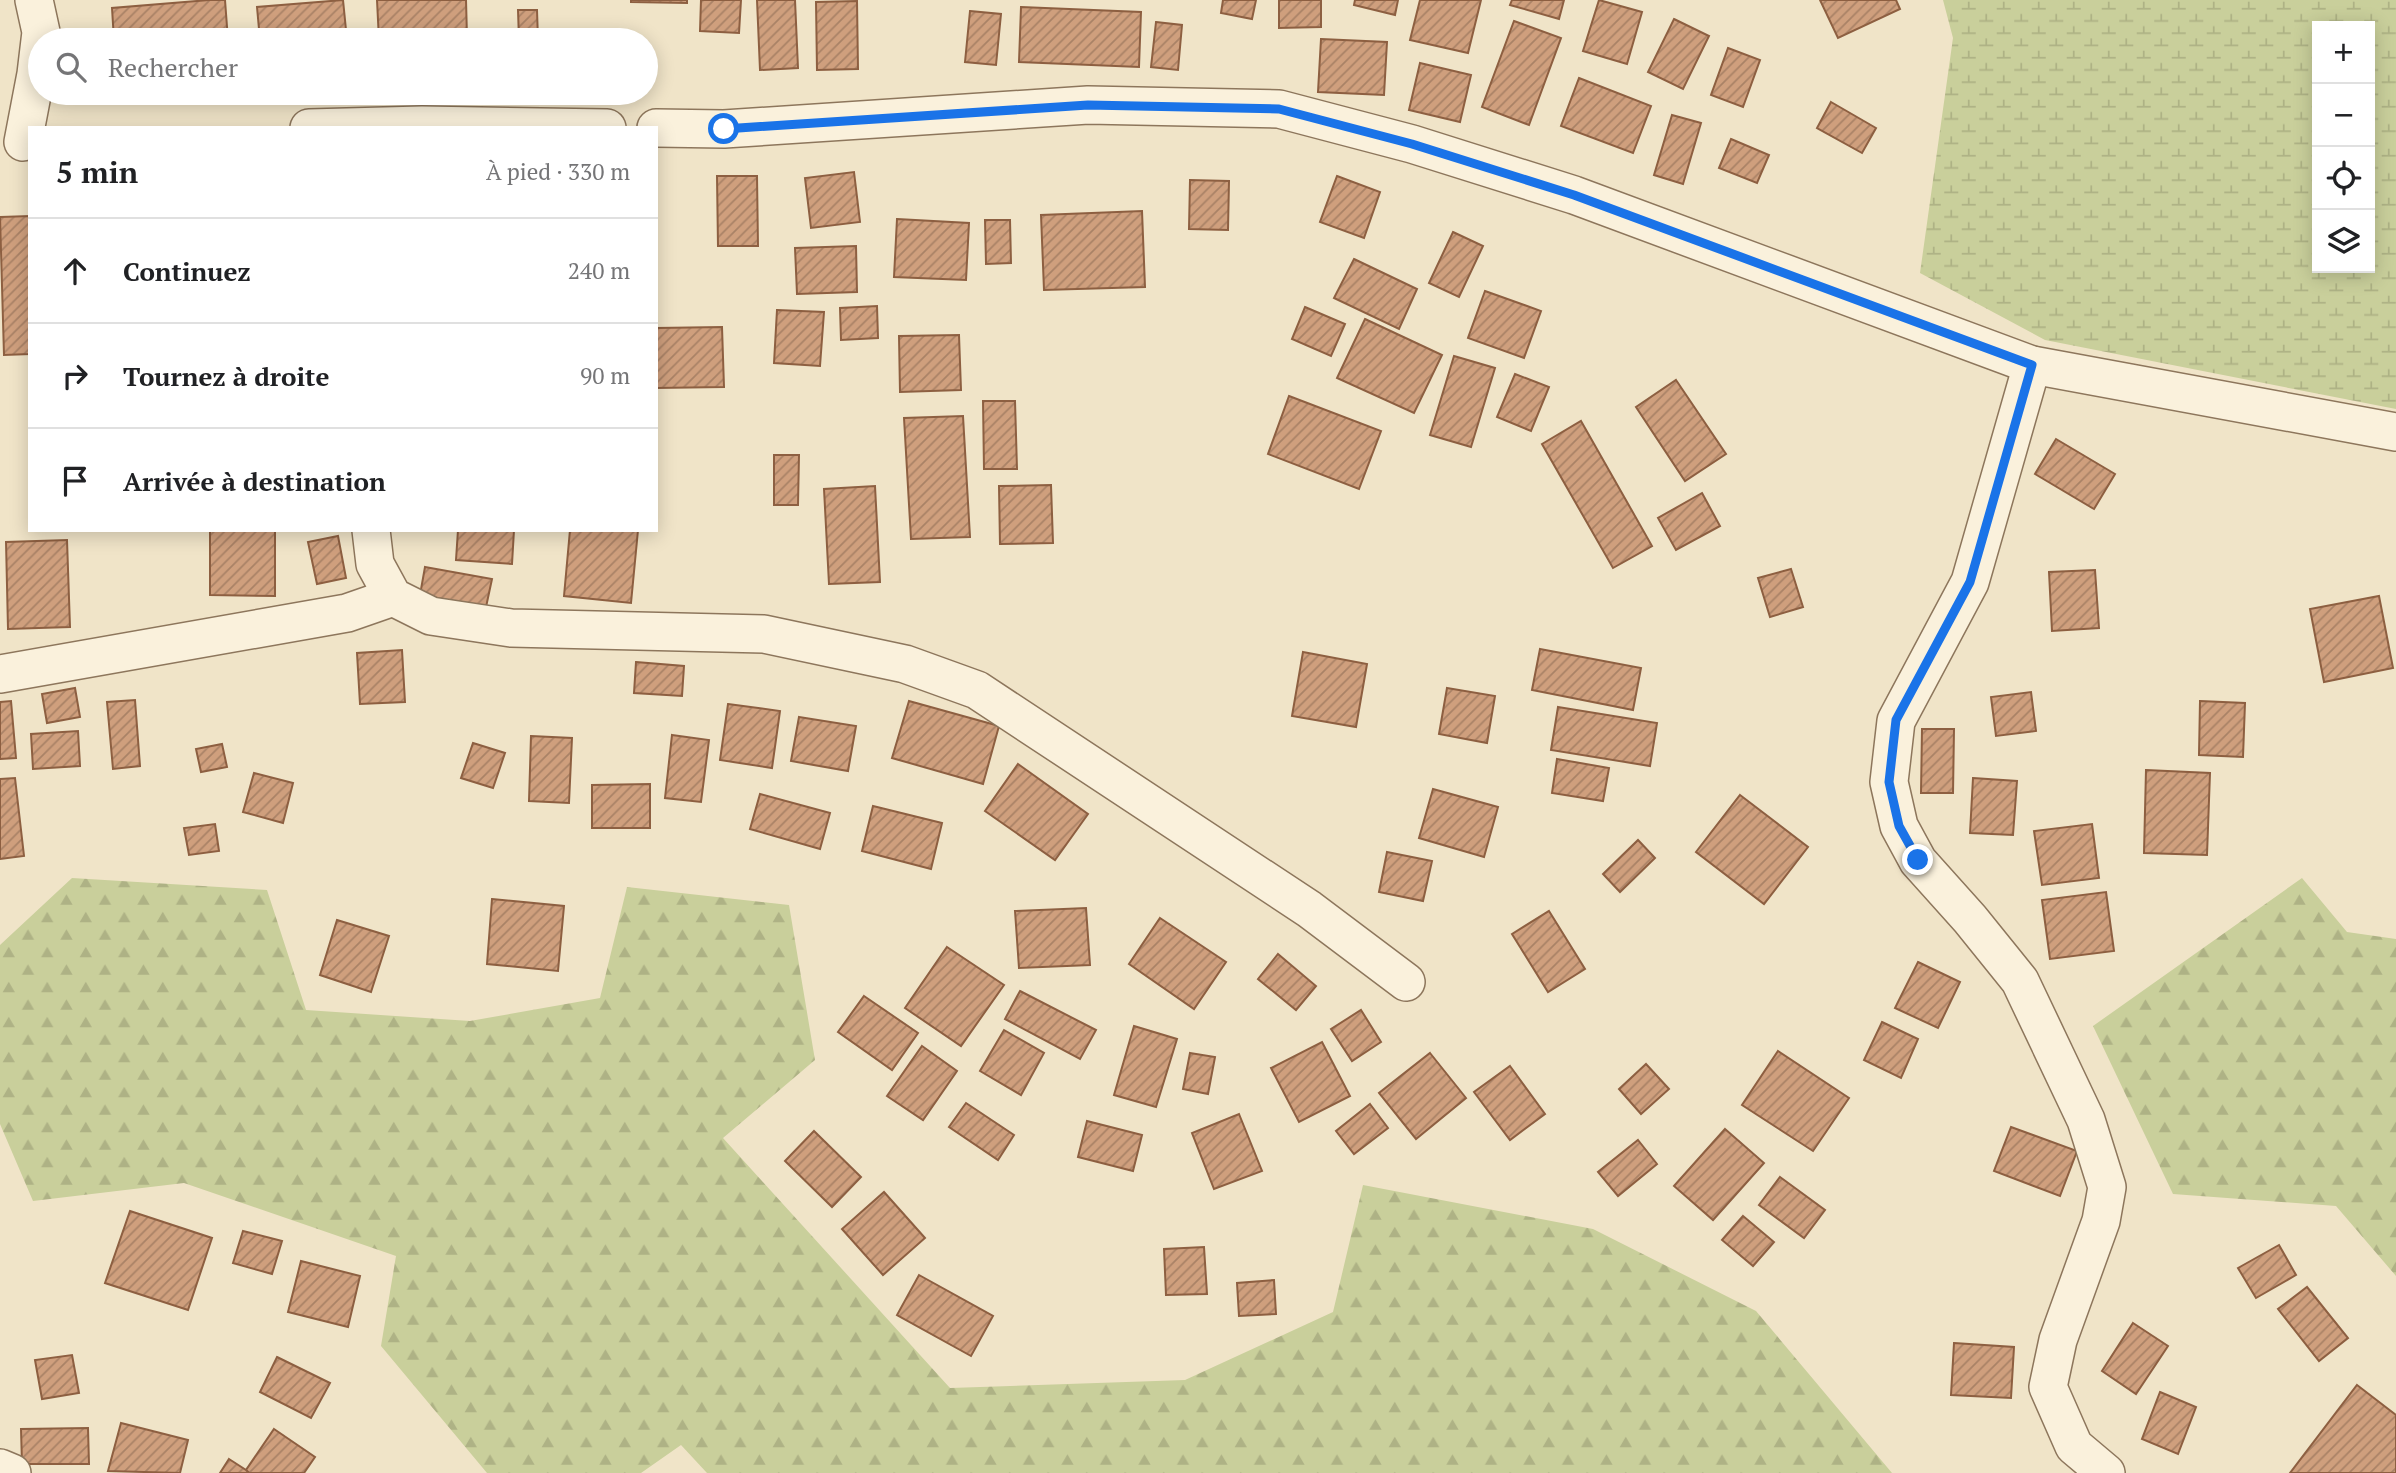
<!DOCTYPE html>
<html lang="fr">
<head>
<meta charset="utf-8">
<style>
  :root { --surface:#fff; --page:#f2f2f2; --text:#202124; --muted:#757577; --line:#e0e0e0 }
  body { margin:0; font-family:"PT Serif",serif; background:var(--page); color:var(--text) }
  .controls { position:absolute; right:21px; top:21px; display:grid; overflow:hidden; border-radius:0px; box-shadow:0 4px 18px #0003 }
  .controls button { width:63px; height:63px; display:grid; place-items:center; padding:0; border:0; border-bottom:2px solid var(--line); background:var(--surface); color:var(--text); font:35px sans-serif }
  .stop { position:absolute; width:21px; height:21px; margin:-16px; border:5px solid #1a73e8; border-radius:50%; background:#fff }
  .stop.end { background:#1a73e8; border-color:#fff; box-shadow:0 2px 7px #0008 }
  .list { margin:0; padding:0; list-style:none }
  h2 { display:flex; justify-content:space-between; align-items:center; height:91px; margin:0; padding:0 28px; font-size:30px }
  h2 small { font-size:23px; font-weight:400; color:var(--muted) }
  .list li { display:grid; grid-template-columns:46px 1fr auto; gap:21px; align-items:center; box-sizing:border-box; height:105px; padding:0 28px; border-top:2px solid var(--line) }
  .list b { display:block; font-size:26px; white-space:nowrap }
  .list em { font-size:23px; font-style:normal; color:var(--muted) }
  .icon { flex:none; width:38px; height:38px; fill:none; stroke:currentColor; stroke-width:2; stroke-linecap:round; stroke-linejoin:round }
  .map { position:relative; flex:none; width:2396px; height:1473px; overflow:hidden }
  .search { position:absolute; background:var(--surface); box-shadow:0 4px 18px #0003; left:28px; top:28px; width:630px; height:77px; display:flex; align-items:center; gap:18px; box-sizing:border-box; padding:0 24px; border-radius:38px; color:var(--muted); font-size:26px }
  .panel { position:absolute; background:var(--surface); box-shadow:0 4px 18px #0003; left:28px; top:126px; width:630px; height:406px; border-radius:0px }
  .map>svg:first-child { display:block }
  .forest { fill:url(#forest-firs) }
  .wetland { fill:url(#wetland-marsh); fill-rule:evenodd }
  .building { fill:url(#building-hatch); stroke:#8d5f41; stroke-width:2 }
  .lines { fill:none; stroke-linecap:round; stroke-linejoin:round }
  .street-casing { stroke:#8d765c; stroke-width:40 }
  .street { stroke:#faf1dc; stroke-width:37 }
  .route { stroke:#1a73e8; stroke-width:9 }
</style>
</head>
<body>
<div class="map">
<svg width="2396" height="1473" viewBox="0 0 2396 1473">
  <defs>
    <pattern id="forest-firs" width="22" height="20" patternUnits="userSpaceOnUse" patternTransform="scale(1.75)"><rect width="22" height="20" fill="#c9cf9b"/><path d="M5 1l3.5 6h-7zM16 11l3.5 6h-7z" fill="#aeb285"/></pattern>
    <pattern id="wetland-marsh" width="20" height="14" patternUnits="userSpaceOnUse" patternTransform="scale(1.75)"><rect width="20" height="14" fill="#c9cf9b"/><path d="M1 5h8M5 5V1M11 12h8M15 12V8" fill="none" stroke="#aeb285"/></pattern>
    <pattern id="building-hatch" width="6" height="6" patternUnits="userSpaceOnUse" patternTransform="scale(1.75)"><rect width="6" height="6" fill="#cf9f7d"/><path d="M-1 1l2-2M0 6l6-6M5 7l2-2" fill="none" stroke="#a98266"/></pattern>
  </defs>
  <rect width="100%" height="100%" fill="#f0e4c8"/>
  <!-- forest -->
  <g class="forest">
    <path d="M 72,878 L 267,890 L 306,1010 L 470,1021 L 600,998 L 627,887 L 789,905 L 815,1060 L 723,1138 L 950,1388 L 1185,1380 L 1333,1312 L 1363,1185 L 1593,1229 L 1756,1311 L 1892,1473 L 707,1473 L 681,1445 L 641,1473 L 487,1473 L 381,1346 L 396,1256 L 184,1183 L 33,1201 L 0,1124 L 0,945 Z"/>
    <path d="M 2302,878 L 2347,932 L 2396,939 L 2396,1276 L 2336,1206 L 2173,1194 L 2093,1026 Z"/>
  </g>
  <!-- wetland -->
  <path class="wetland" d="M 1943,0 L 2396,0 L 2396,409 L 2045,340 L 1920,273 L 1953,38 ZM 2317,26 L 2370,26 L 2370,268 L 2317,268 Z"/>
  <!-- building -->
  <g class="building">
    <path d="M 209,0 L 225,0 L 228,40 L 114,40 L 112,8 Z"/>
    <path d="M 343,0 L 347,40 L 260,40 L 257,7 Z"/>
    <path d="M 377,0 L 466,0 L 467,37 L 379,40 Z"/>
    <path d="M 631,0 L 687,0 L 687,3 L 631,2 Z"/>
    <path d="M 701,0 L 741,0 L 739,33 L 700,31 Z"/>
    <path d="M 757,0 L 795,0 L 798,68 L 760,70 Z"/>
    <path d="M 1223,0 L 1256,0 L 1252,19 L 1221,13 Z"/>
    <path d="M 1279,0 L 1321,0 L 1321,27 L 1279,28 Z"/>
    <path d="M 1355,0 L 1398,0 L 1395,15 L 1354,5 Z"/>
    <path d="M 1420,0 L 1481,0 L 1468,53 L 1410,40 Z"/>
    <path d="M 1512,0 L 1564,0 L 1559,19 L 1510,5 Z"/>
    <path d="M 1599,0 L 1642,12 L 1627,64 L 1583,51 Z"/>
    <path d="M 1820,0 L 1896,0 L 1900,9 L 1838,38 Z"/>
    <path d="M 857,1 L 858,69 L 817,70 L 816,2 Z"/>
    <path d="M 1021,7 L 1141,12 L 1139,67 L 1019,62 Z"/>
    <path d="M 518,10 L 537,10 L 538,40 L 519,40 Z"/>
    <path d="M 970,11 L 1001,14 L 996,65 L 965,62 Z"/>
    <path d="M 1674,19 L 1709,36 L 1683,89 L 1648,72 Z"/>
    <path d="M 1514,21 L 1561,38 L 1529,125 L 1482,107 Z"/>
    <path d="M 1156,22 L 1182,25 L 1178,70 L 1151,67 Z"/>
    <path d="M 1321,39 L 1387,42 L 1384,95 L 1318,92 Z"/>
    <path d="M 1728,48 L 1760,60 L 1743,107 L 1711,95 Z"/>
    <path d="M 1420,63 L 1471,75 L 1460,122 L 1409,110 Z"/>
    <path d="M 1579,78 L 1651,106 L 1633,153 L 1561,126 Z"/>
    <path d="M 1831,102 L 1876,128 L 1862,153 L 1817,128 Z"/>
    <path d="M 1672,115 L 1701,123 L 1683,184 L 1654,175 Z"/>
    <path d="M 1731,139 L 1769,155 L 1757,183 L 1719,168 Z"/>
    <path d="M 854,172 L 860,222 L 811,228 L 805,178 Z"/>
    <path d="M 717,176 L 757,176 L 758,246 L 718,246 Z"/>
    <path d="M 1337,176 L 1380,192 L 1364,238 L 1320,222 Z"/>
    <path d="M 1190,180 L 1229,181 L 1228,230 L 1189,229 Z"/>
    <path d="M 1142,211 L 1145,287 L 1044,290 L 1041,215 Z"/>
    <path d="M 30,216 L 30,354 L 4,355 L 0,217 Z"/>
    <path d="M 897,219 L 969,223 L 966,280 L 894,277 Z"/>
    <path d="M 985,220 L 1010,220 L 1011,263 L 986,264 Z"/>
    <path d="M 1453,232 L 1483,246 L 1459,297 L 1429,283 Z"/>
    <path d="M 856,246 L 857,292 L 797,294 L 795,248 Z"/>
    <path d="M 1354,259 L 1417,289 L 1399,329 L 1334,298 Z"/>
    <path d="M 1485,291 L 1541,311 L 1524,358 L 1468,338 Z"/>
    <path d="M 877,306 L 878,338 L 841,340 L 840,308 Z"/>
    <path d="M 1305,307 L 1345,324 L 1331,356 L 1292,339 Z"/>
    <path d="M 777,310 L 824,312 L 820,366 L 774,363 Z"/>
    <path d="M 1365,319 L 1442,355 L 1414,413 L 1337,378 Z"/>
    <path d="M 722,327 L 724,387 L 656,388 L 656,328 Z"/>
    <path d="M 959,335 L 961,390 L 900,392 L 899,336 Z"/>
    <path d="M 1454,356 L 1495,368 L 1471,447 L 1430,435 Z"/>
    <path d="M 1515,374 L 1549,387 L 1531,431 L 1497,417 Z"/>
    <path d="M 1676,380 L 1726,454 L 1685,481 L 1636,407 Z"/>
    <path d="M 1289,396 L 1381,431 L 1359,489 L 1268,454 Z"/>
    <path d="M 983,401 L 1015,401 L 1017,469 L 984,469 Z"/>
    <path d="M 963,416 L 970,537 L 911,539 L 904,418 Z"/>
    <path d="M 1581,421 L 1652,546 L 1613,568 L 1542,444 Z"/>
    <path d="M 2056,439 L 2115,474 L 2094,509 L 2035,474 Z"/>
    <path d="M 774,455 L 799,455 L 798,505 L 774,505 Z"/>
    <path d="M 1051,485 L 1053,543 L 1000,544 L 999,486 Z"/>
    <path d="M 875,486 L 880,582 L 829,584 L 824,489 Z"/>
    <path d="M 1702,493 L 1720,526 L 1676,550 L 1658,518 Z"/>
    <path d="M 210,530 L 275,530 L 275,596 L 210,595 Z"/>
    <path d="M 458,530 L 514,530 L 512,564 L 456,560 Z"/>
    <path d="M 570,530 L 638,530 L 631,603 L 564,596 Z"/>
    <path d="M 338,536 L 346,578 L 317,584 L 308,542 Z"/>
    <path d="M 67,540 L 70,627 L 8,629 L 6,542 Z"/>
    <path d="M 425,567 L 492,579 L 486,607 L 420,595 Z"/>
    <path d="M 1791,569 L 1803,607 L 1770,617 L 1758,578 Z"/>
    <path d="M 2095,570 L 2099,628 L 2052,631 L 2049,572 Z"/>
    <path d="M 2379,596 L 2393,668 L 2324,682 L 2310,609 Z"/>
    <path d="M 1540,649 L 1641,668 L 1633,710 L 1532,690 Z"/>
    <path d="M 402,650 L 405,702 L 360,704 L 357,653 Z"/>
    <path d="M 1303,652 L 1367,664 L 1356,727 L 1292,716 Z"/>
    <path d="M 636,662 L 684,666 L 682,696 L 634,693 Z"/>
    <path d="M 75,688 L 80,717 L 47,723 L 42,694 Z"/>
    <path d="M 1447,688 L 1495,696 L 1487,743 L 1439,734 Z"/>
    <path d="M 2031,692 L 2036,731 L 1996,736 L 1991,697 Z"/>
    <path d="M 135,700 L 140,766 L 113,769 L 107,702 Z"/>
    <path d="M 11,701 L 16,758 L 0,759 L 0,702 Z"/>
    <path d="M 909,701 L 999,726 L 983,784 L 892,758 Z"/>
    <path d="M 2200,701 L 2245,703 L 2243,757 L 2199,755 Z"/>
    <path d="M 728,704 L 780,711 L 772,768 L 720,760 Z"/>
    <path d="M 1558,707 L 1657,723 L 1650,766 L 1551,750 Z"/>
    <path d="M 799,717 L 856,726 L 848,771 L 791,761 Z"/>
    <path d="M 1922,729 L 1954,729 L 1953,793 L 1921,793 Z"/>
    <path d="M 78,731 L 80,766 L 33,769 L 31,734 Z"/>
    <path d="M 672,735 L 709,740 L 701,802 L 665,798 Z"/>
    <path d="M 531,736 L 572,738 L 569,803 L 529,801 Z"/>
    <path d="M 473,743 L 505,753 L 493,788 L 461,778 Z"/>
    <path d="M 222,744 L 227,767 L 201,772 L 196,749 Z"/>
    <path d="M 1557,759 L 1609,768 L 1603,801 L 1552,793 Z"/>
    <path d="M 1018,764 L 1088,814 L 1055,860 L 985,811 Z"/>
    <path d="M 2146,770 L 2210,773 L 2207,855 L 2144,853 Z"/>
    <path d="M 254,773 L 293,783 L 283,823 L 243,812 Z"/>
    <path d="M 15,778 L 24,856 L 0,859 L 0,779 Z"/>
    <path d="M 1973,778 L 2017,781 L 2013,835 L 1970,833 Z"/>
    <path d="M 650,784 L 650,828 L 592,828 L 592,785 Z"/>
    <path d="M 1433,789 L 1498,807 L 1484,857 L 1419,838 Z"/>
    <path d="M 760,794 L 830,813 L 820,849 L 750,829 Z"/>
    <path d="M 1740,795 L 1808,847 L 1764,904 L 1696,852 Z"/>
    <path d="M 873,806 L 942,823 L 931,869 L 862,851 Z"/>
    <path d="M 215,824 L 219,851 L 189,855 L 184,828 Z"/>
    <path d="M 2092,824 L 2099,878 L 2042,885 L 2034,831 Z"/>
    <path d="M 1638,840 L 1655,858 L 1620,892 L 1603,874 Z"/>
    <path d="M 1387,852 L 1432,861 L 1423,901 L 1379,892 Z"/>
    <path d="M 2106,892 L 2114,951 L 2050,959 L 2042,900 Z"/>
    <path d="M 492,899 L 564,906 L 558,971 L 487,964 Z"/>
    <path d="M 1086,908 L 1090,965 L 1019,968 L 1015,911 Z"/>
    <path d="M 1549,911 L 1585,969 L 1548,992 L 1512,934 Z"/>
    <path d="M 1160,918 L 1226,962 L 1194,1009 L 1129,964 Z"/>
    <path d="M 337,920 L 389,936 L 371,992 L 320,975 Z"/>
    <path d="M 947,947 L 1004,985 L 961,1046 L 905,1008 Z"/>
    <path d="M 1278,954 L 1316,986 L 1296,1010 L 1258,979 Z"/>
    <path d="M 1918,962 L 1960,982 L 1938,1028 L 1895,1008 Z"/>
    <path d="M 1020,991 L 1096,1030 L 1080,1059 L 1005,1019 Z"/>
    <path d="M 864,996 L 918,1033 L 892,1070 L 838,1032 Z"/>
    <path d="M 1361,1010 L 1381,1042 L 1352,1061 L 1331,1029 Z"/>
    <path d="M 1882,1022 L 1918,1039 L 1901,1078 L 1864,1060 Z"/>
    <path d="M 1134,1026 L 1177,1039 L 1156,1107 L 1114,1095 Z"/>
    <path d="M 1004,1030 L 1044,1053 L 1021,1095 L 980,1071 Z"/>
    <path d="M 1322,1042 L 1350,1096 L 1299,1122 L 1271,1068 Z"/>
    <path d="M 922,1046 L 957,1071 L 923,1120 L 887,1096 Z"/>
    <path d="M 1778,1051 L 1849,1098 L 1813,1151 L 1742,1105 Z"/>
    <path d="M 1190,1053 L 1215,1057 L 1208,1094 L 1183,1089 Z"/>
    <path d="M 1430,1053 L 1466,1098 L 1416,1139 L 1379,1093 Z"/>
    <path d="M 1646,1064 L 1669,1089 L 1641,1114 L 1619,1089 Z"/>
    <path d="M 1510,1066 L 1545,1114 L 1510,1140 L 1474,1092 Z"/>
    <path d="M 966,1103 L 1014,1135 L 998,1160 L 949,1127 Z"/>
    <path d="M 1370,1104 L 1388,1128 L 1354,1154 L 1336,1131 Z"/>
    <path d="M 1239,1114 L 1262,1171 L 1214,1189 L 1192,1133 Z"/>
    <path d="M 1087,1121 L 1142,1135 L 1133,1171 L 1078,1157 Z"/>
    <path d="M 2011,1127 L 2077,1151 L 2060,1196 L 1994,1171 Z"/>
    <path d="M 1725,1129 L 1764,1163 L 1713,1220 L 1674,1186 Z"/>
    <path d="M 814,1131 L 861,1177 L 832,1207 L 785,1161 Z"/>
    <path d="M 1638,1140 L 1657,1164 L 1618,1196 L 1598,1172 Z"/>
    <path d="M 1780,1177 L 1825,1210 L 1804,1238 L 1759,1205 Z"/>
    <path d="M 884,1192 L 925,1238 L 883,1275 L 842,1229 Z"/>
    <path d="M 130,1211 L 212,1238 L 188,1310 L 105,1283 Z"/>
    <path d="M 1743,1216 L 1774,1242 L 1753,1266 L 1722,1240 Z"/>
    <path d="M 243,1231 L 282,1241 L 272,1274 L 233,1263 Z"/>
    <path d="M 2279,1245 L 2296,1275 L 2256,1298 L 2238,1268 Z"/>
    <path d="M 1204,1247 L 1207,1294 L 1166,1295 L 1164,1249 Z"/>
    <path d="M 301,1261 L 360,1276 L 348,1327 L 288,1312 Z"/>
    <path d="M 919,1275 L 993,1316 L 971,1356 L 897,1315 Z"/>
    <path d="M 1274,1280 L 1276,1314 L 1239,1316 L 1237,1283 Z"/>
    <path d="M 2307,1287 L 2348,1338 L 2319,1361 L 2278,1309 Z"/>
    <path d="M 2133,1323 L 2168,1346 L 2136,1394 L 2102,1371 Z"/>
    <path d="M 1954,1343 L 2014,1347 L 2011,1398 L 1951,1395 Z"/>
    <path d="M 72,1355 L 79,1393 L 42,1399 L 35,1360 Z"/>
    <path d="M 277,1357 L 330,1383 L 311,1418 L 260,1392 Z"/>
    <path d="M 2357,1385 L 2396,1415 L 2396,1473 L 2290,1473 Z"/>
    <path d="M 2160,1392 L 2196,1407 L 2178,1454 L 2142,1439 Z"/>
    <path d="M 121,1423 L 188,1440 L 180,1473 L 108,1471 Z"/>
    <path d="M 88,1428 L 89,1464 L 22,1464 L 21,1429 Z"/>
    <path d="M 274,1429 L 315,1457 L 304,1473 L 249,1473 L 246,1470 Z"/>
    <path d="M 229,1459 L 246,1470 L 249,1473 L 220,1473 Z"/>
  </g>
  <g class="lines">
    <defs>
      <g id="street">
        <path d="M 309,128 L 422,125 L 607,128"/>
        <path d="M 656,128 L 724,129 L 1088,105 L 1279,109 L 1412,144 L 1574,195 L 2032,365 L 2396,432"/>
        <path d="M 23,142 L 36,74 L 41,32 L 34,0"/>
        <path d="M 2032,365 L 1970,582 L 1896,721 L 1889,782 L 1899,826 L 1918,861 L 1970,919 L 2020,981 L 2086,1120 L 2107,1187 L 2101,1221 L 2058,1340 L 2048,1387 L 2074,1446 L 2106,1473"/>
        <path d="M 371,530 L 375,564 L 393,597 L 431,616 L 511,628 L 764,634 L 905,664 L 977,690 L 1309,909 L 1406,982"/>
        <path d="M 0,674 L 347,613 L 393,597"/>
        <path d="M 0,1468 L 12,1473"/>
      </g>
    </defs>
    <!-- street casing -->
    <use href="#street" class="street-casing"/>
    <!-- street -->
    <use href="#street" class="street"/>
  </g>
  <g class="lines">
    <!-- route -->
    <path class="route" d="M 724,129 L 1088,105 L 1279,109 L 1412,144 L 1574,195 L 2032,365 L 1970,582 L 1896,720 L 1889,782 L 1899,826 L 1918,860"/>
  </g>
</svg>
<div class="controls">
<button>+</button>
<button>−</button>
<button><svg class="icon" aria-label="locate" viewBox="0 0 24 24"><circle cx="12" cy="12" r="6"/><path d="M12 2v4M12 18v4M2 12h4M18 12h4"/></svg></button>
<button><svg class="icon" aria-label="layers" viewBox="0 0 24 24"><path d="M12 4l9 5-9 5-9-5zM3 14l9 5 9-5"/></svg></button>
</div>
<div class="stop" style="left:724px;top:129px"></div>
<div class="stop end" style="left:1918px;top:860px"></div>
<div class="search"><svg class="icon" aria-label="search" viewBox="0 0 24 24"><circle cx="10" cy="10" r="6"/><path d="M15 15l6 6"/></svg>Rechercher</div>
<section class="panel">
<h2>5 min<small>À pied · 330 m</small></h2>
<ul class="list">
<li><svg class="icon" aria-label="ahead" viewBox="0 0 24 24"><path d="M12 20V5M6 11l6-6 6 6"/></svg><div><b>Continuez</b></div><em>240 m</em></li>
<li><svg class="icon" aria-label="right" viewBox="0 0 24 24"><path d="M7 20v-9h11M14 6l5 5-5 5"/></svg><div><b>Tournez à droite</b></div><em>90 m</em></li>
<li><svg class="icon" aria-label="arrive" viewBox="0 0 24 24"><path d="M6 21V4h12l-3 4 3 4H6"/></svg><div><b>Arrivée à destination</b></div></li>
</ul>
</section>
</div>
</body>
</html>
